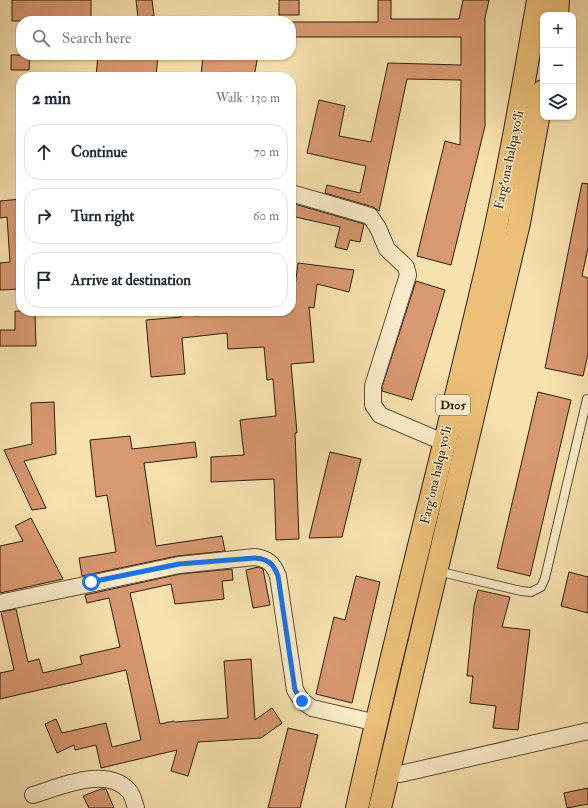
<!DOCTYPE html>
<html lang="en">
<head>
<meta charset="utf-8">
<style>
  :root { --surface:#fff; --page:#f2f2f3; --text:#1f2937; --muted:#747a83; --line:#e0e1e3 }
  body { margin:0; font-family:"IM FELL Double Pica",serif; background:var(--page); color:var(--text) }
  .controls { position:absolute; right:12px; top:12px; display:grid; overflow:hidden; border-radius:8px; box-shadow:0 1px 3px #0004 }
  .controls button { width:36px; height:36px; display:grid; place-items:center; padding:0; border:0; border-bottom:1px solid var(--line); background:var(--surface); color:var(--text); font:20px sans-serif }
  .stop { position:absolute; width:12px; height:12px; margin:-9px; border:3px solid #1a73e8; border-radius:50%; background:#fff }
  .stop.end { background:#1a73e8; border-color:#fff; box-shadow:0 1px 4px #0008 }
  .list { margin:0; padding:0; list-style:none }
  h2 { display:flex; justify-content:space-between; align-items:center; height:52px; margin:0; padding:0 16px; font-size:17px }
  h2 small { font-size:13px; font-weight:400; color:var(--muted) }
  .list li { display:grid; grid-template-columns:26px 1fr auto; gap:12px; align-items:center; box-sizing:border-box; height:56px; margin:0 8px 8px; padding:0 8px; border:1px solid var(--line); border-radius:16px }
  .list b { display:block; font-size:15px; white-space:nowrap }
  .list em { font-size:13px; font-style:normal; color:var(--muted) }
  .icon { flex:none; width:22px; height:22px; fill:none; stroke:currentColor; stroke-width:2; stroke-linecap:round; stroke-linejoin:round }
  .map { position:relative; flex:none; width:588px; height:808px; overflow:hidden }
  .search { position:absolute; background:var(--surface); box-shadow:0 1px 3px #0004; left:16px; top:16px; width:280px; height:44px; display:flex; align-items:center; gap:10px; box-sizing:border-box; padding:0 14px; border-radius:16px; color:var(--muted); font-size:15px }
  .panel { position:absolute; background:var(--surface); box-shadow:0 1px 3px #0004; left:16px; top:72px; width:280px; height:244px; border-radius:16px }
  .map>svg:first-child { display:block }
  .building { fill:#d89871; stroke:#2d1d0b }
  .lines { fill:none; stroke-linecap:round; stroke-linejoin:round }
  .service-casing { stroke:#604e34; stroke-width:10 }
  .minor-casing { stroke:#604e34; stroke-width:18 }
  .trunk-casing { stroke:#2d1d0b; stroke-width:24 }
  .service { stroke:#faeccb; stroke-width:8 }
  .minor { stroke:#faeccb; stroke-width:16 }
  .trunk { stroke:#ecc078; stroke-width:22 }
  .route { stroke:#1a73e8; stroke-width:5 }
  .labels { text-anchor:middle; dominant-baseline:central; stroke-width:3; stroke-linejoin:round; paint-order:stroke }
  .shield { fill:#faeccb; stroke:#6a5b45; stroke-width:1 }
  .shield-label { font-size:12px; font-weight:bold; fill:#2d1d0b }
  .street-label { font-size:13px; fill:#2d1d0b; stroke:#faeccb }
</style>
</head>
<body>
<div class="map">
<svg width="588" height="808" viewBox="0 0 588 808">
  <rect width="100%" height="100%" fill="#f7e1af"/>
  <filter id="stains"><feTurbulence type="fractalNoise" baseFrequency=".005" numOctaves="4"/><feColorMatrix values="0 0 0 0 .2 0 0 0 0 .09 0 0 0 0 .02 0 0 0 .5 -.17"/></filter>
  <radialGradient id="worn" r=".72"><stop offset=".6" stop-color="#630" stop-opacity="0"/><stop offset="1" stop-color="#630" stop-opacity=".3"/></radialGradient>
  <!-- building -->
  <g class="building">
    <rect x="12" y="0" width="79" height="21"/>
    <path d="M 136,0 L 152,0 L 154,16 L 138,18 Z"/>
    <rect x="279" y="0" width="20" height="15"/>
    <path d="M 378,0 L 391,0 L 391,19 L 459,19 L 463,0 L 489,0 L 485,18 L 485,126 L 451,265 L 417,256 L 445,141 L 460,145 L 461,80 L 407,79 L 379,211 L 373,207 L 325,193 L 327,185 L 360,193 L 366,166 L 307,153 L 319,100 L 345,106 L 339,136 L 371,142 L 388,63 L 461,65 L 461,37 L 291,37 L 291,22 L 378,22 Z"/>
    <path d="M 11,55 L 30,55 L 29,70 L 11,70 Z"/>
    <path d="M 98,55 L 158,55 L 156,77 L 96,77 Z"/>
    <path d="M 203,55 L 258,55 L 254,77 L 201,75 Z"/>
    <path d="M 582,183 L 588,184 L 588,248 L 582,276 L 588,278 L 588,354 L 583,376 L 545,368 Z"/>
    <path d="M 21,199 L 21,289 L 0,290 L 0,263 L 10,262 L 7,217 L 0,218 L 0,201 Z"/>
    <path d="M 291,203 L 364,224 L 360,242 L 350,240 L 347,250 L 335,247 L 340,227 L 291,216 Z"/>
    <path d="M 298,263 L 354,270 L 349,292 L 317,284 L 314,308 L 309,307 L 314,362 L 291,364 L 297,433 L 295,433 L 299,539 L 276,540 L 274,479 L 211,482 L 211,457 L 244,455 L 240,420 L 276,416 L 273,379 L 267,380 L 264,347 L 228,349 L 227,333 L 182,338 L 185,374 L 151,377 L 146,320 L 181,317 L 181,311 L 194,311 L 195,316 L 247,311 L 292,311 Z"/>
    <path d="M 416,281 L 445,290 L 412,400 L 382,391 L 382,387 Z"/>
    <path d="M 15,311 L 35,311 L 36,346 L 0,346 L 0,330 L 15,330 Z"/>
    <path d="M 538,392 L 571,400 L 530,576 L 497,568 Z"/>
    <path d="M 54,402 L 56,454 L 24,461 L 46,508 L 32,510 L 4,450 L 32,444 L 31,403 Z"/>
    <path d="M 130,436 L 132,449 L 195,442 L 197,457 L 144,463 L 156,546 L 222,536 L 225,551 L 177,556 L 82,576 L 79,558 L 116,552 L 107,495 L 96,497 L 90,440 Z"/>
    <path d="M 330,452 L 361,459 L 342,537 L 309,538 Z"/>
    <path d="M 31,518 L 63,579 L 0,593 L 0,546 L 23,541 L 15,526 Z"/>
    <path d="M 258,567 L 263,569 L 270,605 L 253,608 L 246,570 Z"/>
    <path d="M 232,569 L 233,580 L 222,581 L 224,599 L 175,604 L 171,584 L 130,593 L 160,724 L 174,721 L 175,722 L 228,718 L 224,661 L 251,659 L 255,720 L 272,708 L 282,723 L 261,738 L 198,742 L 188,776 L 171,771 L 177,750 L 101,768 L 96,745 L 75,750 L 74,745 L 57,753 L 45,724 L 56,719 L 62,733 L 106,723 L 112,747 L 141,740 L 126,670 L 0,699 L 0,673 L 14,670 L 1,612 L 16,609 L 28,662 L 39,659 L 43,673 L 82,664 L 80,656 L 120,647 L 109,598 L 87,603 L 85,595 L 180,574 Z"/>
    <path d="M 569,572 L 588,577 L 588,613 L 561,606 Z"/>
    <path d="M 356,576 L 380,582 L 352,703 L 316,694 L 334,617 L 345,620 Z"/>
    <path d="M 478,590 L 510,597 L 502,627 L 530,630 L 518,730 L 493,728 L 496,706 L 470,703 L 473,676 L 467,676 L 474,606 Z"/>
    <path d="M 288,728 L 318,735 L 300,808 L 268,808 Z"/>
    <path d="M 588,788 L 588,804 L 567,808 L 564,793 Z"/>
    <path d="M 101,789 L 106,789 L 114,808 L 89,808 L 83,796 Z"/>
  </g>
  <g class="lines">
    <defs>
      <path id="service" d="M 437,571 L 521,591 L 531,592 L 541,587 L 545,578 L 587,399"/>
      <g id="minor">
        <path d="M 291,193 L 370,216 L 378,228 L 387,249 L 406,267 L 408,275 L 373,386 L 373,405 L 380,415 L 443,442"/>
        <path d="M 0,603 L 179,565 L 255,557 C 268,559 273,563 278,576 L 295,690 L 302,701 L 312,708 L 377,723"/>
        <path d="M 390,771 L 400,774 L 588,731"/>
        <path d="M 33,795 C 60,787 107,765 129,791 C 133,795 134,803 136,808"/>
      </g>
      <g id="trunk">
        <path d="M 557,15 L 558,0"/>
        <path d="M 357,808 C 397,625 446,444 488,262 C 508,175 523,88 538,0"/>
        <path d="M 380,808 L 519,223 L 543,91"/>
      </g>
    </defs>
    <!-- service casing -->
    <use href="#service" class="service-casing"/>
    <!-- minor casing -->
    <use href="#minor" class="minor-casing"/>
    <!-- trunk casing -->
    <use href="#trunk" class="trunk-casing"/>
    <!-- service -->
    <use href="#service" class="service"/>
    <!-- minor -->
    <use href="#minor" class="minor"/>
    <!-- trunk -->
    <use href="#trunk" class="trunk"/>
  </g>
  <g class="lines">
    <!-- route -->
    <path class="route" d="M 91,582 L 179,564 L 255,558 C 268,559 273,563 278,576 L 295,690 L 302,701"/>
  </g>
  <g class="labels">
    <!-- shield labels -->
    <rect class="shield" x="436" y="395" width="34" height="20" rx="3"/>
    <g class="shield-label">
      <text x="453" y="405">D105</text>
    </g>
    <!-- street labels -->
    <g class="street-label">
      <text transform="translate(509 160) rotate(-78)">Farg‘ona halqa yo‘li</text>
      <text transform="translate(436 475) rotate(-77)">Farg‘ona halqa yo‘li</text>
    </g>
  </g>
  <rect width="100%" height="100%" filter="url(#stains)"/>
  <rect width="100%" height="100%" fill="url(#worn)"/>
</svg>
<div class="controls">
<button>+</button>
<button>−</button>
<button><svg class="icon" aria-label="layers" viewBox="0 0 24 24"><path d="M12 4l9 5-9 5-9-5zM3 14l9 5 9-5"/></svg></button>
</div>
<div class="stop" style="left:91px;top:582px"></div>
<div class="stop end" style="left:302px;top:701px"></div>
<div class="search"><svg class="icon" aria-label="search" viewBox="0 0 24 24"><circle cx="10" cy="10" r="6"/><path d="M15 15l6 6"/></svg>Search here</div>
<section class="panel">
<h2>2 min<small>Walk · 130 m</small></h2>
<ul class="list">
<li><svg class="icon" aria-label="ahead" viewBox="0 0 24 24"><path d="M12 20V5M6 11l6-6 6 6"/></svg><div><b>Continue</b></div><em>70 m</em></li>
<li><svg class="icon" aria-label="right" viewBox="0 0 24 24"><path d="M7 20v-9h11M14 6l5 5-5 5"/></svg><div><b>Turn right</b></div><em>60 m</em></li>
<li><svg class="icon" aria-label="arrive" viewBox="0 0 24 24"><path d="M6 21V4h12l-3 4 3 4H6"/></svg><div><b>Arrive at destination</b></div></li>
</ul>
</section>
</div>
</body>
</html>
